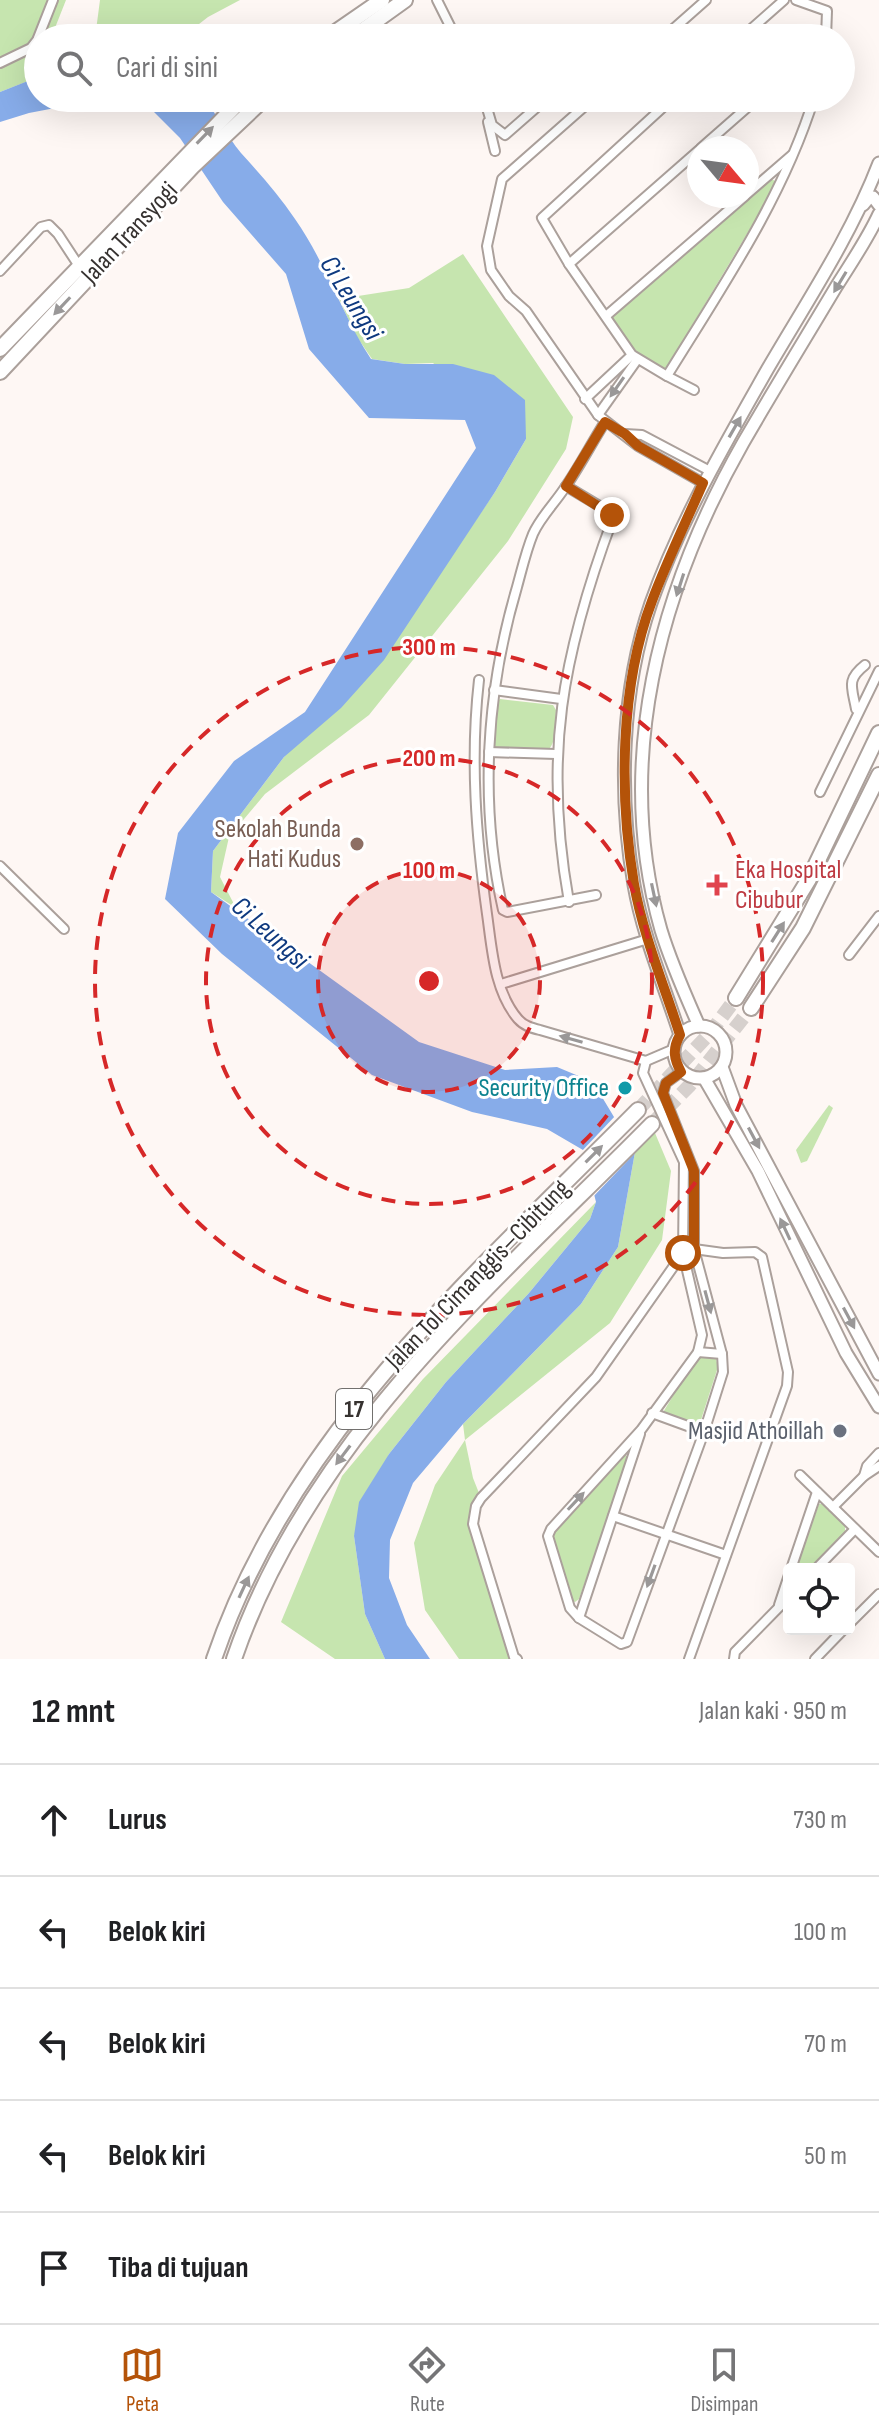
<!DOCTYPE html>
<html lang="id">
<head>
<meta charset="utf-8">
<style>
  :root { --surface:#fff; --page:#f2f2f2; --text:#202124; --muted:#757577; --line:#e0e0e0; --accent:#b45309 }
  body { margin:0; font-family:"Sofia Sans Condensed",sans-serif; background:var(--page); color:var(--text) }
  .controls { position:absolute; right:24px; bottom:24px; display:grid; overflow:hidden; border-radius:8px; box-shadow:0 8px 32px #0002 }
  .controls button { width:72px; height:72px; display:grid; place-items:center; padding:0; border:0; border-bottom:2px solid var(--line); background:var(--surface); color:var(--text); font:40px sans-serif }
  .compass { position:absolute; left:687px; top:136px; width:72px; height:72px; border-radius:50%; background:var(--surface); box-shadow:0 8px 32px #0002; rotate:119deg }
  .stop { position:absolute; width:24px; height:24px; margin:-18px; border:6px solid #b45309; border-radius:50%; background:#fff }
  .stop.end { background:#b45309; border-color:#fff; box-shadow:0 2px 8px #0008 }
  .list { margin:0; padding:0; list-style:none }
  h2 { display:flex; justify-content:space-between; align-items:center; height:104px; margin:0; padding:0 32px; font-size:34px }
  h2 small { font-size:26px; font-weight:400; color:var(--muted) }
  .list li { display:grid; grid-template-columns:52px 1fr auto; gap:24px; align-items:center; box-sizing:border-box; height:112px; padding:0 32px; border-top:2px solid var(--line) }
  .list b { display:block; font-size:30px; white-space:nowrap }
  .list em { font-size:26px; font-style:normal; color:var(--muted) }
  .icon { flex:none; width:44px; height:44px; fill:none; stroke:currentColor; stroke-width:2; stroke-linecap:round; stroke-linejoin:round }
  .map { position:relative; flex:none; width:879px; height:1659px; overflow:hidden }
  .search { position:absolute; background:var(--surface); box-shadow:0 8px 32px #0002; left:24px; right:24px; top:24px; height:88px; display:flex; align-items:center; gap:20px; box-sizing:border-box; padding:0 28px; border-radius:44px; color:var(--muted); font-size:30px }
  .sheet { height:664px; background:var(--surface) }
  nav { display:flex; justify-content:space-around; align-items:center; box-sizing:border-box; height:112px; border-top:2px solid var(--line); background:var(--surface); font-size:22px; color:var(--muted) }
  nav a { display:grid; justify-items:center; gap:4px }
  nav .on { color:var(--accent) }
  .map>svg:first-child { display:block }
  .green { fill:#c6e5af }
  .water { fill:#87ace9 }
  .pier { fill:#fef7f4 }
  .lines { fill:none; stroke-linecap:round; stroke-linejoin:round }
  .highway-tunnel { stroke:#d6d0cd; stroke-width:14; stroke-dasharray:14 7; stroke-linecap:butt }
  .street-casing { stroke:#aba09b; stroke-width:12 }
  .secondary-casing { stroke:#aba09b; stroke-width:15 }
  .highway-casing { stroke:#aba09b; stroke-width:18 }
  .street { stroke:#fff; stroke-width:8 }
  .secondary { stroke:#fff; stroke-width:11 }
  .highway { stroke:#fff; stroke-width:14 }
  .oneway { fill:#9a9898 }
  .route { stroke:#b45309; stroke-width:10 }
  .ring { fill:none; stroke:#d62828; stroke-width:4; stroke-dasharray:14 10 }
  .education-dot { fill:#8d6e63; stroke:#fff; stroke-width:3 }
  .health-dot { fill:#e0444e; stroke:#fff; stroke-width:3 }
  .culture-dot { fill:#0f9aa8; stroke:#fff; stroke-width:3 }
  .worship-dot { fill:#6b7280; stroke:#fff; stroke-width:3 }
  .labels { text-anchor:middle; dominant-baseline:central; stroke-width:6; stroke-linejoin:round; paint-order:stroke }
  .shield { fill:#fff; stroke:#72706e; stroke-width:2 }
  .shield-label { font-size:24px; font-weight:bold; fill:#363230 }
  .street-label { font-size:26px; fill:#363230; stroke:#fff }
  .education-label { font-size:26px; fill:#785e54; stroke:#fff; text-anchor:end }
  .health-label { font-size:26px; fill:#be3a42; stroke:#fff; text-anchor:start }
  .culture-label { font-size:26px; fill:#0d838f; stroke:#fff; text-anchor:end }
  .worship-label { font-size:26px; fill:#5b616d; stroke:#fff; text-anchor:end }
  .water-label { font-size:28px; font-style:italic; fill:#0e397f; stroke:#fff }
  .centre { fill:#d62828; stroke:#fff; stroke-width:4 }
  .ring-label { font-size:24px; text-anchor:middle; font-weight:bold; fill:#d62828; stroke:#fff; stroke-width:6; stroke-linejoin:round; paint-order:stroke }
</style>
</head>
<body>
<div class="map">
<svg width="879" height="1659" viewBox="0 0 879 1659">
  <rect width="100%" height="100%" fill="#fef7f4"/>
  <!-- green -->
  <g class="green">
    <path d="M 0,0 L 66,0 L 51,38 L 38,38 L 36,78 L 0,92 Z"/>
    <path d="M 100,0 L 240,0 L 208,17 L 185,35 L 138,38 L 117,34 L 95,38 Z"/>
    <path d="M 768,177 L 775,181 L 775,187 L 668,366 L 664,370 L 639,360 L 610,317 Z"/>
    <path d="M 463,254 L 573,417 L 566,449 L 508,541 L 369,715 L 265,794 L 229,837 L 220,877 L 236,908 L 211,892 L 213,851 L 284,757 L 456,549 L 495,492 L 526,439 L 433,363 L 405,364 L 372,359 L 355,334 L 339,299 L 409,288 Z"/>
    <path d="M 500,699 L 553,705 L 556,710 C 555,724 558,743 546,752 L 498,750 L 491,743 L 496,703 Z"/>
    <path d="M 829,1105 L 833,1108 L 807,1161 L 801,1163 L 796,1150 Z"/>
    <path d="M 655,1133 L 671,1171 L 662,1240 L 610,1323 L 465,1440 L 473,1478 L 481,1498 L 473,1524 L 517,1659 L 459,1659 L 425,1610 L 414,1543 L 435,1485 L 465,1440 L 463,1424 L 581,1304 L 618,1247 L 635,1152 Z"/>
    <path d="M 596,1202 L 590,1219 L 529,1293 L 446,1382 L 389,1454 L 354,1536 L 365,1614 L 385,1659 L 335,1659 L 281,1622 L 342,1476 L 423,1379 Z"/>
    <path d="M 702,1348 L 714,1350 L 718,1367 L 700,1423 L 696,1426 L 662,1414 Z"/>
    <path d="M 623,1453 L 629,1458 L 628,1462 L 579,1599 L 575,1602 L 570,1600 L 551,1538 L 552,1532 Z"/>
    <path d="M 819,1504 L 822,1504 L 845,1525 L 845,1533 L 810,1569 L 795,1569 Z"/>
  </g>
  <!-- water -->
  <path class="water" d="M 38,77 L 38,98 L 202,98 C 218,113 226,136 241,153 C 260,174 279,195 295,219 C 326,263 342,315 371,359 L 405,364 L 453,364 L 494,375 L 525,400 L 526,439 L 495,492 L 384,660 L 341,708 L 284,757 L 213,851 L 211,892 L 419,1042 L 505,1070 L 557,1067 L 593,1082 L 635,1152 L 618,1247 L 581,1304 L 463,1424 L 413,1483 L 390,1540 L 389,1578 L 407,1625 L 430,1659 L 385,1659 L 365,1614 L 354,1536 L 359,1502 L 389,1454 L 446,1382 L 529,1293 L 590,1219 L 596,1202 L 583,1150 L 547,1129 L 472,1112 L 372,1075 L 222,954 L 165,899 L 178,833 L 234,761 L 305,712 L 476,448 L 465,420 L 369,418 L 309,349 L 286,274 L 223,202 L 180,138 L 150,108 L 102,99 L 29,113 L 0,122 L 0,92 Z"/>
  <!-- pier -->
  <path class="pier" d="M 617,1114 L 638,1150 L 591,1199 L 580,1153 Z"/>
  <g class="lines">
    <!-- highway-tunnel -->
    <g class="highway-tunnel">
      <path d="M 638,1110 L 710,1033 L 736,998"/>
      <path d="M 652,1124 L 690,1085 L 751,1008"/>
    </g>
    <defs>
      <g id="street">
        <path d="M 437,0 L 456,38"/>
        <path d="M 796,0 L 827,11 L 826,38"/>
        <path d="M 38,38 L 53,0"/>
        <path d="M 507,38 L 514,30"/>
        <path d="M 663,38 L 706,0"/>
        <path d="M 741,38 L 784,0"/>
        <path d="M 0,63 L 31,48 L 38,39"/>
        <path d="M 484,98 L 492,125 L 505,135 L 545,100"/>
        <path d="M 594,98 L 502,179 L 487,246 L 491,270 L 509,296 L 526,311 L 598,415 L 638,446 L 703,483"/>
        <path d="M 673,98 L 542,218 L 569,264 L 632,355 L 667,376 C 722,287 783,198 814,98"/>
        <path d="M 488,122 L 495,151"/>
        <path d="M 701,148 L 758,98"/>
        <path d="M 747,194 L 792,155"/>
        <path d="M 569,264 L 699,150"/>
        <path d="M 0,271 L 41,227 L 49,225 L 58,234 L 79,266"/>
        <path d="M 606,316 L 745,196"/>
        <path d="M 667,376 L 694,390"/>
        <path d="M 585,399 L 632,355"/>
        <path d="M 598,415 L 637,360"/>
        <path d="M 625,434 L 642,435 L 710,471"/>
        <path d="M 566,486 L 611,513 L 613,518 C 562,655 543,757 569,902"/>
        <path d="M 479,680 C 470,759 476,835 487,914 C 492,949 494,991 518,1019 C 524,1026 532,1028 540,1030 L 646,1061 L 674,1049"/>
        <path d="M 494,690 L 561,699"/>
        <path d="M 856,709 C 852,687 846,680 865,665"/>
        <path d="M 489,752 L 556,754"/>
        <path d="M 820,792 L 879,671"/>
        <path d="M 0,866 L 64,929"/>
        <path d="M 596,895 L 507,912 L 503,910 C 479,803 486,692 517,587 C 522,569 526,551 533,534 C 540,518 554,504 564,489 C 579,468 591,444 605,422"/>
        <path d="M 849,955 L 879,916"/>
        <path d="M 501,984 L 648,939"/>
        <path d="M 646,1061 L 643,1073 L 684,1162 L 683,1253 L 702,1335 L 698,1352 L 641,1430 L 551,1529 L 548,1536 L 570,1608 L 579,1618 L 621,1644 L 627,1642 L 704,1432 L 723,1372 L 722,1354 L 694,1249 L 694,1171 L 663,1093 L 666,1083 L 681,1072"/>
        <path d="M 698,1352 L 722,1354"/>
        <path d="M 652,1413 L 704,1432"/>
        <path d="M 800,1475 L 879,1552"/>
        <path d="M 864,1476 L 867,1466 L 879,1453"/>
        <path d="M 833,1507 L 864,1476 L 879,1466"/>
        <path d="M 613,1516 L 726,1555"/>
        <path d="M 791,1569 L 817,1492"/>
        <path d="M 816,1569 L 855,1529"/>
        <path d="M 779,1605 L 789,1575"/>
        <path d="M 579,1618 L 640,1434"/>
        <path d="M 849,1624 L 879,1594"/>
        <path d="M 517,1659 L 514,1657 L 473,1524 L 476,1506 L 481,1498 L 596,1377 L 683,1253 L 694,1249 L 723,1253 L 755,1252 L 762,1257 L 788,1372 L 787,1386 L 689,1659"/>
        <path d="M 734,1659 L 735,1652 L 789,1597"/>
        <path d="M 815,1659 L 844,1629"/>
      </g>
      <g id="secondary">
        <path d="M 863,205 L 868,199 L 873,197 L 879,205"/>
        <circle cx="700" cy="1052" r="26"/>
        <path d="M 699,1026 C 685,994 671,963 661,930 C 613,762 659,591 743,443 C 773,391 805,339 836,287 C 851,263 867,240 879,214"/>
        <path d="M 680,1035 C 664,985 643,936 634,885 C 618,794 621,690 651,603 C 680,521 724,446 767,370 C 806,303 851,236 879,163"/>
        <path d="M 722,1067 L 736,1105 L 879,1374"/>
        <path d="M 704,1078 L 758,1171 L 846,1353 L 879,1407"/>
      </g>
      <g id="highway">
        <path d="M 327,38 L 382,0"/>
        <path d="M 352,38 L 405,0"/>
        <path d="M 0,349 L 243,98"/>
        <path d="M 0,372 L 192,167 L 265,98"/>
        <path d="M 736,998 L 809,879 L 879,733"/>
        <path d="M 751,1008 L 803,928 L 879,775"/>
        <path d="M 214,1659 C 290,1434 476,1274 638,1110"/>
        <path d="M 234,1659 C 309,1439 494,1284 652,1124"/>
      </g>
    </defs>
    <!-- street casing -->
    <use href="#street" class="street-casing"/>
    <!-- secondary casing -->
    <use href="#secondary" class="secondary-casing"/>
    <!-- highway casing -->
    <use href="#highway" class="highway-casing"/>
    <!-- street -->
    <use href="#street" class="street"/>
    <!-- secondary -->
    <use href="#secondary" class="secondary"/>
    <!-- highway -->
    <use href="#highway" class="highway"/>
  </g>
  <!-- one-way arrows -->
  <defs><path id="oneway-solid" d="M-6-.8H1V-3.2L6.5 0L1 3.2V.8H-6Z" transform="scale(2)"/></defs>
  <g class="oneway">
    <use href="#oneway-solid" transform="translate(205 135) rotate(-46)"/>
    <use href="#oneway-solid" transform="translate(840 282) rotate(121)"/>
    <use href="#oneway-solid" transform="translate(62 306) rotate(133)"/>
    <use href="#oneway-solid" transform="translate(617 387) rotate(125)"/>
    <use href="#oneway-solid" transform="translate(735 427) rotate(-60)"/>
    <use href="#oneway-solid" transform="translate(680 585) rotate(108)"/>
    <use href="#oneway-solid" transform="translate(654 895) rotate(78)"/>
    <use href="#oneway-solid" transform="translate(778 932) rotate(-58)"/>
    <use href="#oneway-solid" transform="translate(571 1039) rotate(-164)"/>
    <use href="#oneway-solid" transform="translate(754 1138) rotate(62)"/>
    <use href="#oneway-solid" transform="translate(594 1154) rotate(-45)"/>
    <use href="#oneway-solid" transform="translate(785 1229) rotate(-115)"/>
    <use href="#oneway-solid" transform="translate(708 1302) rotate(75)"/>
    <use href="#oneway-solid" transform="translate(849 1318) rotate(62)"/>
    <use href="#oneway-solid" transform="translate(343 1455) rotate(127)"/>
    <use href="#oneway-solid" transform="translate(576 1501) rotate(-47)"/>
    <use href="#oneway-solid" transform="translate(651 1576) rotate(110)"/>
    <use href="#oneway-solid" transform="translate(244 1587) rotate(-65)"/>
  </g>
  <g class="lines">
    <!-- route -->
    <path class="route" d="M 612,515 L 566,486 L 605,422 L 625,434 L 638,446 L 703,483 C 686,522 667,561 652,601 C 620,685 619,795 634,884 C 643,935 664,985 680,1035 C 672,1049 674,1059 681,1072 L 666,1083 L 663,1093 L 694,1171 L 694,1249 L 683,1253"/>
  </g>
  <!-- distance rings -->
  <circle cx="429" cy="981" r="111" fill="#d62828" fill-opacity=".12"/>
  <g class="ring">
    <circle cx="429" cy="981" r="111"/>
    <circle cx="429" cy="981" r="223"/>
    <circle cx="429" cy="981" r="334"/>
  </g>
  <!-- markers -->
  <circle class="education-dot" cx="357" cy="844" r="8"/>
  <path class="health-dot" d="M713 873h8v8h8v8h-8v8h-8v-8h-8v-8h8z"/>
  <circle class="culture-dot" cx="625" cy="1088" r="8"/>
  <circle class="worship-dot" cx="840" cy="1431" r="8"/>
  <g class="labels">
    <!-- shield labels -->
    <rect class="shield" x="336" y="1389" width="36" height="40" rx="6"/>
    <g class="shield-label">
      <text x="354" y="1409">17</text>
    </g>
    <!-- street labels -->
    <g class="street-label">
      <text transform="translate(130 233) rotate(-47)">Jalan Transyogi</text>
      <text transform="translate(478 1275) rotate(-46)">Jalan Tol Cimanggis–Cibitung</text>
    </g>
    <!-- education labels -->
    <g class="education-label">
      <text x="341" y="829">Sekolah Bunda<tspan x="341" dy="30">Hati Kudus</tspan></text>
    </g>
    <!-- health labels -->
    <g class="health-label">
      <text x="735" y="870">Eka Hospital<tspan x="735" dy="30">Cibubur</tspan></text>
    </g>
    <!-- culture labels -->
    <g class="culture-label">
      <text x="609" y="1088">Security Office</text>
    </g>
    <!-- worship labels -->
    <g class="worship-label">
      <text x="824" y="1431">Masjid Athoillah</text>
    </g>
    <!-- water labels -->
    <g class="water-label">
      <text transform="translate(351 298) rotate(58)">Ci Leungsi</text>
      <text transform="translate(270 933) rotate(42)">Ci Leungsi</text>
    </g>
  </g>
  <circle cx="429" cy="981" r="12" class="centre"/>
  <g class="ring-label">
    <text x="429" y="655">300 m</text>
    <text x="429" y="766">200 m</text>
    <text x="429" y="878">100 m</text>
  </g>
</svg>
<div class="controls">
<button><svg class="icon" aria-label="locate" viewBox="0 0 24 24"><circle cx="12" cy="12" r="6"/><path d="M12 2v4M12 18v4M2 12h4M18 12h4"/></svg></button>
</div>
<svg class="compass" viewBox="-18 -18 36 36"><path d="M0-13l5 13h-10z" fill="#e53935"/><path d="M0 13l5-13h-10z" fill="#757577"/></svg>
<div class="stop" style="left:683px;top:1253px"></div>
<div class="stop end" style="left:612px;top:515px"></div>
<div class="search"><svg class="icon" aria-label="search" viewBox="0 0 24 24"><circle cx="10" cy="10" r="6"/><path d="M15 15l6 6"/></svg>Cari di sini</div>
</div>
<section class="sheet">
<h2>12 mnt<small>Jalan kaki · 950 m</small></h2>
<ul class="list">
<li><svg class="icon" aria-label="ahead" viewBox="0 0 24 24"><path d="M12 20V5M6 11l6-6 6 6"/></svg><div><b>Lurus</b></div><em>730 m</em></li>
<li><svg class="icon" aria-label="left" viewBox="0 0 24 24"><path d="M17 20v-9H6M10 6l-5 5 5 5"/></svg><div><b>Belok kiri</b></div><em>100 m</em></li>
<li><svg class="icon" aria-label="left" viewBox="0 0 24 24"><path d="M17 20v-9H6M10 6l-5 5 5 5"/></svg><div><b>Belok kiri</b></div><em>70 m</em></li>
<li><svg class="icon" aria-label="left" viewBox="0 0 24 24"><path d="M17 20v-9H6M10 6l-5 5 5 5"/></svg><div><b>Belok kiri</b></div><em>50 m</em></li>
<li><svg class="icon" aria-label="arrive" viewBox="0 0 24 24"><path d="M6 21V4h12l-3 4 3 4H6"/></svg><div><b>Tiba di tujuan</b></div></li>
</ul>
</section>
<nav>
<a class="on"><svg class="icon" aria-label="map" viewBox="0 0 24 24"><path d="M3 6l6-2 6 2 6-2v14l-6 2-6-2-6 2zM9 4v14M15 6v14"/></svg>Peta</a>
<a><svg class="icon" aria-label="directions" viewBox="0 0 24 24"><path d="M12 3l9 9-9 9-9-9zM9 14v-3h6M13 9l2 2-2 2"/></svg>Rute</a>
<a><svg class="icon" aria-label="saved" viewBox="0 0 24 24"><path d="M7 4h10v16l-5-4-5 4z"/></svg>Disimpan</a>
</nav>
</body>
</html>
